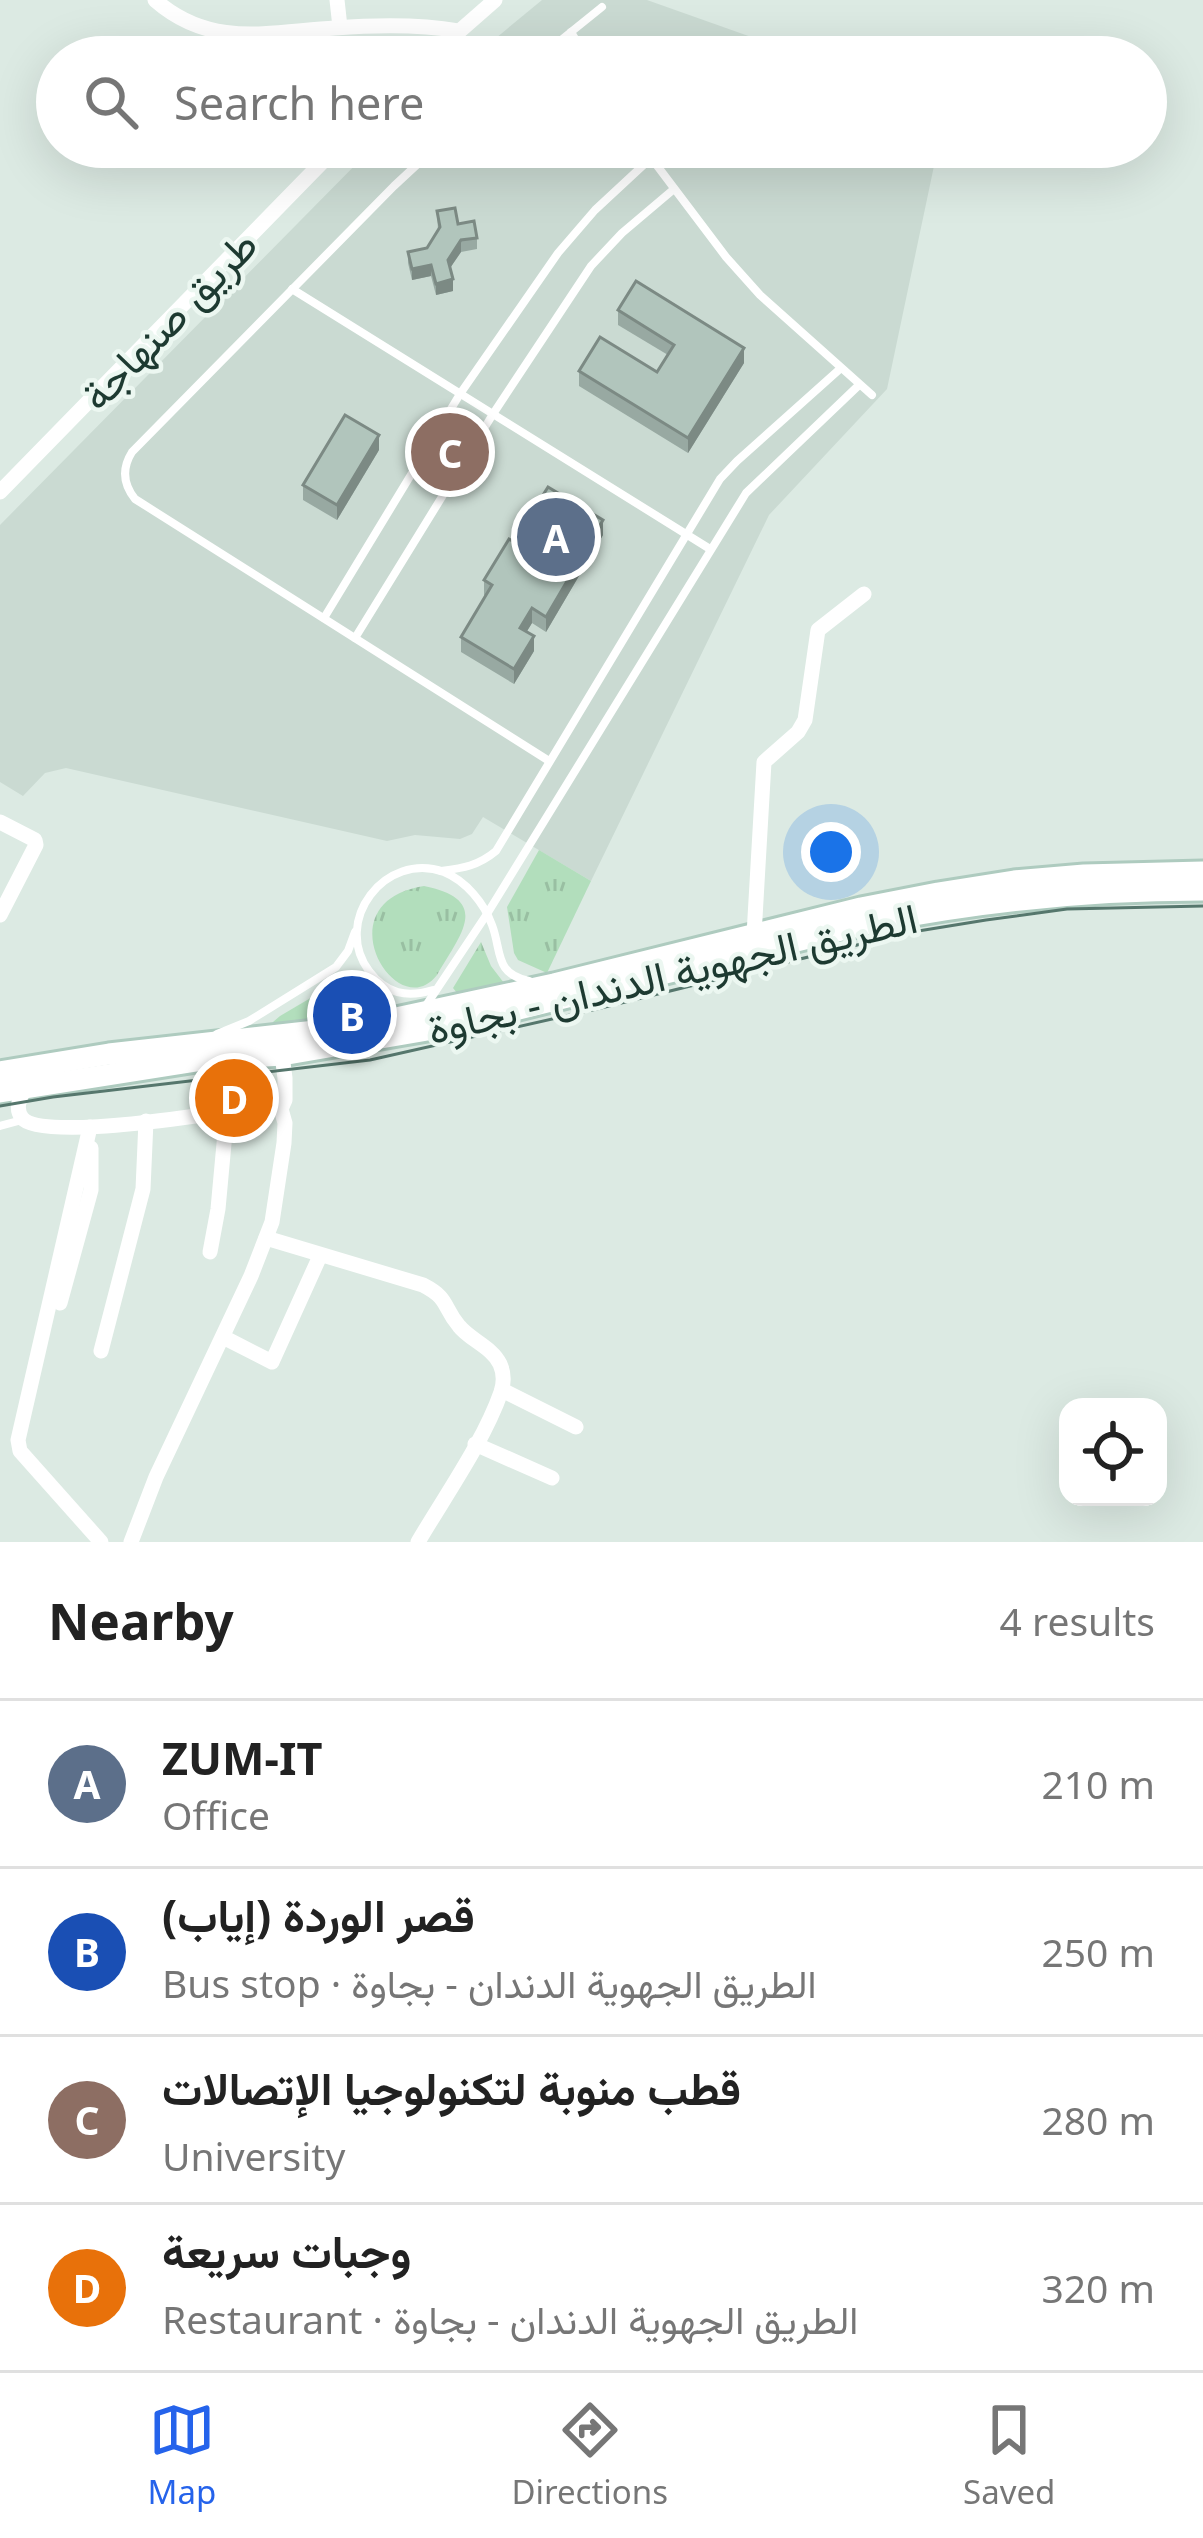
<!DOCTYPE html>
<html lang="en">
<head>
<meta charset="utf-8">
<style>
  :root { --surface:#fff; --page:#f6f6f6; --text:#222; --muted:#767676; --line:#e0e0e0; --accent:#2563eb }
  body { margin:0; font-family:"Noto Sans",Vazirmatn,sans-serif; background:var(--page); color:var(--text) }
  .controls { position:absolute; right:36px; bottom:36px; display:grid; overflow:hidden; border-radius:24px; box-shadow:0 12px 48px #0002 }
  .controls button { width:108px; height:108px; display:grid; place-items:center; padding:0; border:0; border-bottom:3px solid var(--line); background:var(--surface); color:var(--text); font:60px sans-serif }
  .you { position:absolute; left:831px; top:852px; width:42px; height:42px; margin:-30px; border:9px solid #fff; border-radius:50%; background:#1a73e8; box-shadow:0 0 0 18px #1a73e833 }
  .badge { display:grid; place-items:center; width:78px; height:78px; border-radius:50%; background:var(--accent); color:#fff; font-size:39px; font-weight:700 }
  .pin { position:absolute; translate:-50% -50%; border:6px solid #fff; box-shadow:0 3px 12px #0006 }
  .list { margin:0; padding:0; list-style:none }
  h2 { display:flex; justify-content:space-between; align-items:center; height:156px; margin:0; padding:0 48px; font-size:51px }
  h2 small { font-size:39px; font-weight:400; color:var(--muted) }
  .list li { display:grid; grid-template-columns:78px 1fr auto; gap:36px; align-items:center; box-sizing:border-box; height:168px; padding:0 48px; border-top:3px solid var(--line) }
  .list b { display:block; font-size:45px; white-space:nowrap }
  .list p { margin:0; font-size:39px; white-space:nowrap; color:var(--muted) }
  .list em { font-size:39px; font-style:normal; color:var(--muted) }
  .icon { flex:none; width:66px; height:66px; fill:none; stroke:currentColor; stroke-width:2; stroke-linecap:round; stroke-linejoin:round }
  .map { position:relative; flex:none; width:1203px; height:1542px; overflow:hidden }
  .search { position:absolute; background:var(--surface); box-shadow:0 12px 48px #0002; left:36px; right:36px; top:36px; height:132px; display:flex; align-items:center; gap:30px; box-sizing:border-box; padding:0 42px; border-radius:66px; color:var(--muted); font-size:45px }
  .sheet { height:828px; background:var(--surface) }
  nav { display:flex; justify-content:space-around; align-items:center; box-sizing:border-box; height:168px; border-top:3px solid var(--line); background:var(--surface); font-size:33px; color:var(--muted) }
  nav a { display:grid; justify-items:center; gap:6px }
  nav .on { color:var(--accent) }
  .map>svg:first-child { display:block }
  .built { fill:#cadad2 }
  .grass { fill:url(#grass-tufts) }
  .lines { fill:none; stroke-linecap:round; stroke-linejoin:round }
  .secondary-casing { stroke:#aecbbf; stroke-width:27 }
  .service { stroke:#fff; stroke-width:8 }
  .minor { stroke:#fff; stroke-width:15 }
  .secondary { stroke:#fff; stroke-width:21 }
  .tram { stroke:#56776d; stroke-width:3 }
  .wall { fill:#98a9a2 }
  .shaded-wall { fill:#7c8a84 }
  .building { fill:#b1c5bc; stroke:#7c8a84; stroke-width:3 }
  .labels { text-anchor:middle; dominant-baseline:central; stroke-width:9; stroke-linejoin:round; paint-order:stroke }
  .street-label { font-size:42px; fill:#1d3a31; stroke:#ecf7f1 }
</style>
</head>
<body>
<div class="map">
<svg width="1203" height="1542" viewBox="0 0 1203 1542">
  <defs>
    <pattern id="grass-tufts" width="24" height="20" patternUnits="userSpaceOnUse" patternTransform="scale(3)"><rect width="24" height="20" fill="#b2debc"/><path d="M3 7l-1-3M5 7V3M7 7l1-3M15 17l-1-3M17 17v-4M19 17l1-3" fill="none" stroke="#99bfa2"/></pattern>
  </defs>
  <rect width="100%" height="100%" fill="#dceae3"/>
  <!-- built -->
  <g class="built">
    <path d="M 542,0 L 647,0 L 808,57 L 473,57 Z"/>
    <path d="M 373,147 L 938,147 L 887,389 L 769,515 L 591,881 L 483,817 L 472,834 L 460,839 L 415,835 L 387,841 L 66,768 L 45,773 L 23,796 L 0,782 L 0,525 Z"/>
  </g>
  <!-- grass -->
  <g class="grass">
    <path d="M 539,850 L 591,881 L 547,973 L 518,960 L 514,953 L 507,907 Z"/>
    <path d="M 424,886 C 493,900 460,935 437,975 C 397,1027 321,902 424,886 Z"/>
    <path d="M 481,942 L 491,966 L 504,983 L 457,993 L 453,988 Z"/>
    <path d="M 353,973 L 357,974 L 368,990 L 388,1003 L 388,1006 L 332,1018 L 274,1025 L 273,1022 L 280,1016 Z"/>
  </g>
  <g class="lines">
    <defs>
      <g id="secondary">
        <path d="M 0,1072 L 109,1054 L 359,1026 L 554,984 L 861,908 L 938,893 L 1014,881 L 1084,875 L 1203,872"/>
        <path d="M 0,1092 L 203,1060 L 282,1055 L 445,1027 L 870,923 C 980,901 1090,890 1203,890"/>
      </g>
    </defs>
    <!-- secondary casing -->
    <use href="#secondary" class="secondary-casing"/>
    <!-- service -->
    <g class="service">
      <path d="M 571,32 L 586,57"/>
      <path d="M 540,57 L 602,7"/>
      <path d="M 436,147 L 394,186 L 132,452 C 122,468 123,484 135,499 L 549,761"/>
      <path d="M 643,147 L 726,257 L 760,295 L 872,395"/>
      <path d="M 292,289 L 710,549"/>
      <path d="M 324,618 L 460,394 L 558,253 L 595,210 L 651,158"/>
      <path d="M 355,638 L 493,414 L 591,266 L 622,233 L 674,189"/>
      <path d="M 441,871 C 463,868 478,866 496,851 L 720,479 L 737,461 L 841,368"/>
      <path d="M 433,990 C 407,998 386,994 369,971 C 332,921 385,851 444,872 C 466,881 484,903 492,925 C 502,951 494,974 529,981"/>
      <path d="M 425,1007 L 487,914 L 746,493 L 859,385"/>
      <path d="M 217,1034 L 249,1021 L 336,967 L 348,951 L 355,932"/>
      <path d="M 0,1126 L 22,1120"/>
    </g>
    <!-- minor -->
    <g class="minor">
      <path d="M 155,0 C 211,49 269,32 335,28 C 375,25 419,24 458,31"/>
      <path d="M 337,0 L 340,27"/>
      <path d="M 430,57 L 495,0"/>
      <path d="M 0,492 L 337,147"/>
      <path d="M 0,822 L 35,840 L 36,845 L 0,915"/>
      <path d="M 754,935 L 764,762 L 798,732 L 805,720 L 818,630 L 864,594"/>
      <path d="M 27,1083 C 23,1094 13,1106 22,1118 C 41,1143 224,1112 260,1106 L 274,1105 L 281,1109"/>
      <path d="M 90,1127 L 18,1440 L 20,1451 L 101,1542"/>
      <path d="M 266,1238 L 423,1285 C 450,1299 442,1306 459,1326 C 470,1340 492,1347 500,1364 C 504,1373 504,1383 501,1392 C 484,1441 445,1496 418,1542"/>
      <path d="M 210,1252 L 218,1209 L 227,1111"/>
      <path d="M 60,1303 L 91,1190 L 91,1148"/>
      <path d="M 223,1337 L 272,1362 L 320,1256"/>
      <path d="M 101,1351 L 143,1189 L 146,1121"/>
      <path d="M 502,1390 L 576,1427"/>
      <path d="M 475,1444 L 552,1478"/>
      <path d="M 131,1542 L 156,1477 L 251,1276 L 272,1222 L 284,1143 L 285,1123 L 281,1109 L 285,1100 L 285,1078 L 282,1055"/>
    </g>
    <!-- secondary -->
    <use href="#secondary" class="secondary"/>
    <!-- tram -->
    <path class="tram" d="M 0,1106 L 53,1097 L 370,1060 L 601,1008 L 906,933 L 986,920 L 1067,909 L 1203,906"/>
  </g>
  <!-- wall -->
  <g class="wall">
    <path d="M 437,211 L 477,238 L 477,249 L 461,252 L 450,268 L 453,291 L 436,295 L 431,276 L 412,280 L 408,263 L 408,252 L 427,248 L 438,230 Z"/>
    <path d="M 618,310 L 744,363 L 688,453 L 579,386 L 579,371 L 657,372 L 668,355 L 618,325 Z"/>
    <path d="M 379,450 L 337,520 L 303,500 L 303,485 Z"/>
    <path d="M 603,535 L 546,632 L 532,623 L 526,632 L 534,651 L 514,684 L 461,652 L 461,637 L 486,596 L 484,595 L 484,580 L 514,542 Z"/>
  </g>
  <!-- shaded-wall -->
  <g class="shaded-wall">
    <path d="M 461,240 L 461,252 L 448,271 L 448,260 Z"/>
    <path d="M 431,265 L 431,276 L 412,280 L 412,269 Z"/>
    <path d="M 453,279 L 453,291 L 436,295 L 436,284 Z"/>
    <path d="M 744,348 L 744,363 L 688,453 L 688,438 Z"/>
    <path d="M 379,435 L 379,450 L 337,520 L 337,505 Z"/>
    <path d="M 603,520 L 603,535 L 546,632 L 546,617 Z"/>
    <path d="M 532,608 L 532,623 L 520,643 L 520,628 Z"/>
    <path d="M 534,636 L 534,651 L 514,684 L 514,669 Z"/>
  </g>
  <!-- building -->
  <g class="building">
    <path d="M 455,208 L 458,224 L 474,221 L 477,238 L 461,240 L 448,260 L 453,279 L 436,284 L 431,265 L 412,269 L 408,252 L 427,248 L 440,227 L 437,211 Z"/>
    <path d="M 636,281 L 744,348 L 688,438 L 579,371 L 600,337 L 657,372 L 674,345 L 618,310 Z"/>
    <path d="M 345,415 L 379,435 L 337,505 L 303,485 Z"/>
    <path d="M 548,487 L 603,520 L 546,617 L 532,608 L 520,628 L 534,636 L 514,669 L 461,637 L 492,585 L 484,580 L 509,539 L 514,542 Z"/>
  </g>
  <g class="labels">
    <!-- street labels -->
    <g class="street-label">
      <text transform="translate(168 319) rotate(-46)">طريق صنهاجة</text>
      <text transform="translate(672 972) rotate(-13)">الطريق الجهوية الدندان - بجاوة</text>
    </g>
  </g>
</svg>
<div class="controls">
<button><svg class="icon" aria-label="locate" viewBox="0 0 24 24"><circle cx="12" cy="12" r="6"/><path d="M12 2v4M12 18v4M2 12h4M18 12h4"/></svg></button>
</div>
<div class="you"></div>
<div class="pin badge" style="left:556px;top:537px;background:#5c6f8a">A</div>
<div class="pin badge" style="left:352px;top:1015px;background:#1a4fb4">B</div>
<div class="pin badge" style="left:450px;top:452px;background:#8d6e63">C</div>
<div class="pin badge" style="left:234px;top:1098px;background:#e8710a">D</div>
<div class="search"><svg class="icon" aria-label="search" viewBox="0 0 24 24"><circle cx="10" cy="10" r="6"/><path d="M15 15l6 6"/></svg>Search here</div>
</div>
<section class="sheet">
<h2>Nearby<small>4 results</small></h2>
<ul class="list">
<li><span class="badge" style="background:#5c6f8a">A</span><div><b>ZUM-IT</b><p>Office</p></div><em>210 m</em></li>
<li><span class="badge" style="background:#1a4fb4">B</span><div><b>قصر الوردة (إياب)</b><p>Bus stop · الطريق الجهوية الدندان - بجاوة</p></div><em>250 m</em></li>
<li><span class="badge" style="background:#8d6e63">C</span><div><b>قطب منوبة لتكنولوجيا الإتصالات</b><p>University</p></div><em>280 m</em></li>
<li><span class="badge" style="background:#e8710a">D</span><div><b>وجبات سريعة</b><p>Restaurant · الطريق الجهوية الدندان - بجاوة</p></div><em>320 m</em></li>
</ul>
</section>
<nav>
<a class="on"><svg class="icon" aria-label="map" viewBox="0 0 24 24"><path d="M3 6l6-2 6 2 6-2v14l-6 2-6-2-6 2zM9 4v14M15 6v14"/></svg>Map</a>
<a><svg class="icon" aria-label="directions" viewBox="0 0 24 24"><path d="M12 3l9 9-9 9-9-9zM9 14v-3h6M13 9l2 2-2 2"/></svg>Directions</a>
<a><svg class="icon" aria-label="saved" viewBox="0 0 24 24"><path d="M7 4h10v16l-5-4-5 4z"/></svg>Saved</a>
</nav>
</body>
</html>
